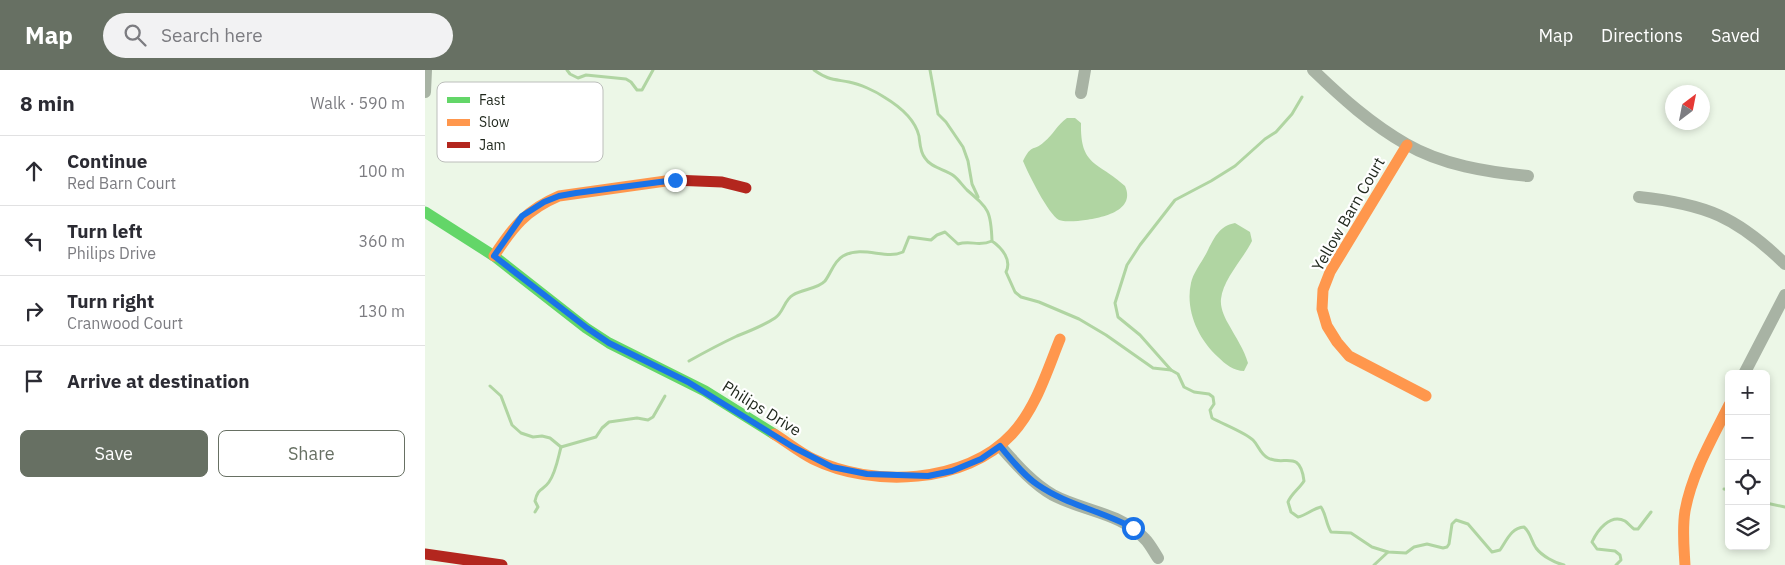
<!DOCTYPE html>
<html lang="en">
<head>
<meta charset="utf-8">
<style>
  :root { --surface:#fff; --page:#f2f2f3; --text:#2b2b33; --muted:#7c7c81; --line:#e1e1e2; --accent:#677063 }
  body { margin:0; font-family:"IBM Plex Sans",sans-serif; background:var(--page); color:var(--text) }
  .controls { position:absolute; right:15px; bottom:15px; display:grid; overflow:hidden; border-radius:8px; box-shadow:0 2px 8px #0003 }
  .controls button { width:45px; height:45px; display:grid; place-items:center; padding:0; border:0; border-bottom:1px solid var(--line); background:var(--surface); color:var(--text); font:25px sans-serif }
  .compass { position:absolute; left:1240px; top:15px; width:45px; height:45px; border-radius:50%; background:var(--surface); box-shadow:0 2px 8px #0003; rotate:32deg }
  .stop { position:absolute; width:15px; height:15px; margin:-11px; border:4px solid #1a73e8; border-radius:50%; background:#fff }
  .stop.end { background:#1a73e8; border-color:#fff; box-shadow:0 1px 5px #0008 }
  .list { margin:0; padding:0; list-style:none }
  h2 { display:flex; justify-content:space-between; align-items:center; height:65px; margin:0; padding:0 20px; font-size:21px }
  h2 small { font-size:16px; font-weight:400; color:var(--muted) }
  .list li { display:grid; grid-template-columns:32px 1fr auto; gap:15px; align-items:center; box-sizing:border-box; height:70px; padding:0 20px; border-top:1px solid var(--line) }
  .list b { display:block; font-size:19px; white-space:nowrap }
  .list p { margin:0; font-size:16px; white-space:nowrap; color:var(--muted) }
  .list em { font-size:16px; font-style:normal; color:var(--muted) }
  .actions { display:flex; gap:10px; padding:15px 20px }
  .actions a { flex:1; padding:11px 0; border:1px solid var(--accent); border-radius:8px; text-align:center; font-size:18px; color:var(--accent) }
  .actions .main { background:var(--accent); color:#fff }
  .icon { flex:none; width:28px; height:28px; fill:none; stroke:currentColor; stroke-width:2; stroke-linecap:round; stroke-linejoin:round }
  .map { position:relative; flex:none; width:1360px; height:495px; overflow:hidden }
  header { display:flex; align-items:center; gap:30px; box-sizing:border-box; height:70px; padding:0 25px; background:var(--accent); color:#fff }
  header strong { font-size:24px }
  nav { display:flex; gap:28px; margin-inline-start:auto; font-size:18px }
  .search { width:350px; height:45px; background:var(--page); display:flex; align-items:center; gap:12px; box-sizing:border-box; padding:0 18px; border-radius:28px; color:var(--muted); font-size:19px }
  main { display:flex }
  aside { flex:1; background:var(--surface) }
  .map>svg:first-child { display:block }
  .water { fill:#b0d5a2 }
  .lines { fill:none; stroke-linecap:round; stroke-linejoin:round }
  .stream { stroke:#b0d5a2; stroke-width:3 }
  .street { stroke:#a8b3a4; stroke-width:12 }
  .fast { stroke:#63d668; stroke-width:11 }
  .slow { stroke:#ff974d; stroke-width:11 }
  .jam { stroke:#b3261e; stroke-width:11 }
  .route { stroke:#1a73e8; stroke-width:6 }
  .labels { text-anchor:middle; dominant-baseline:central; stroke-width:4.5; stroke-linejoin:round; paint-order:stroke }
  .street-label { font-size:16px; fill:#1f271c; stroke:#fff }
  .key { fill:#fff; stroke:#bcbebb; stroke-width:1 }
  .key-label { font-size:14px; fill:#1f271c }
</style>
</head>
<body>
<header>
<strong>Map</strong>
<div class="search"><svg class="icon" aria-label="search" viewBox="0 0 24 24"><circle cx="10" cy="10" r="6"/><path d="M15 15l6 6"/></svg>Search here</div>
<nav><a>Map</a><a>Directions</a><a>Saved</a></nav>
</header>
<main>
<aside>
<h2>8 min<small>Walk · 590 m</small></h2>
<ul class="list">
<li><svg class="icon" aria-label="ahead" viewBox="0 0 24 24"><path d="M12 20V5M6 11l6-6 6 6"/></svg><div><b>Continue</b><p>Red Barn Court</p></div><em>100 m</em></li>
<li><svg class="icon" aria-label="left" viewBox="0 0 24 24"><path d="M17 20v-9H6M10 6l-5 5 5 5"/></svg><div><b>Turn left</b><p>Philips Drive</p></div><em>360 m</em></li>
<li><svg class="icon" aria-label="right" viewBox="0 0 24 24"><path d="M7 20v-9h11M14 6l5 5-5 5"/></svg><div><b>Turn right</b><p>Cranwood Court</p></div><em>130 m</em></li>
<li><svg class="icon" aria-label="arrive" viewBox="0 0 24 24"><path d="M6 21V4h12l-3 4 3 4H6"/></svg><div><b>Arrive at destination</b></div></li>
</ul>
<div class="actions"><a class="main">Save</a><a>Share</a></div>
</aside>
<div class="map">
<svg width="1360" height="495" viewBox="0 0 1360 495">
  <rect width="100%" height="100%" fill="#ecf7e7"/>
  <!-- water -->
  <g class="water">
    <path d="M 642,48 L 650,48 L 656,53 C 655,97 673,91 700,116 C 712,143 671,149 653,151 C 647,151 639,152 634,150 C 623,144 603,103 598,91 C 607,73 608,82 619,72 C 628,65 632,55 642,48 Z"/>
    <path d="M 810,153 L 825,162 L 827,171 C 819,188 798,209 796,229 C 795,238 800,248 804,255 C 811,268 819,279 823,293 L 819,301 C 809,301 800,294 793,287 C 773,269 760,240 766,213 C 768,203 777,192 782,182 C 789,168 794,156 810,153 Z"/>
  </g>
  <g class="lines">
    <!-- stream -->
    <g class="stream">
      <path d="M 142,0 L 145,4 L 153,8 L 161,5 L 201,9 L 206,12 L 212,20 L 217,20 L 228,0"/>
      <path d="M 389,0 C 403,10 408,9 424,12 C 435,14 450,21 459,27 C 474,36 490,49 494,66 C 495,73 495,82 500,88 C 506,98 520,99 529,106 C 534,110 537,115 542,120 C 564,139 566,141 567,171 C 577,178 587,190 581,202 L 590,222 L 596,227 L 614,232 L 654,249 L 681,265 L 728,298 L 746,300 L 753,304 L 759,317 L 769,322 L 784,324 L 788,327 L 789,334 L 785,340 L 787,348 C 798,354 821,363 828,370 C 834,376 835,384 843,388 C 858,397 875,378 879,411 C 874,419 866,424 863,432 L 866,442 L 873,447 C 882,445 887,439 896,437 C 901,444 901,454 906,462 L 926,463 L 947,477 L 963,482 L 981,483 L 989,477 L 1002,474 L 1018,478 L 1022,477 L 1024,474 L 1027,454 L 1031,450 L 1043,454 L 1067,482 L 1075,480 C 1082,470 1086,458 1099,457 C 1106,463 1106,471 1111,478 C 1117,486 1130,493 1139,495"/>
      <path d="M 505,0 L 513,44 L 521,52 L 538,77 L 543,91 L 547,114 L 553,127"/>
      <path d="M 264,291 C 280,282 295,274 312,266 C 325,261 338,256 350,248 C 359,242 359,230 368,225 C 377,219 393,219 400,211 C 406,203 409,191 418,186 C 438,175 461,190 478,182 L 484,167 L 506,170 L 512,165 L 520,162 L 533,174 C 546,170 554,177 567,171"/>
      <path d="M 746,300 L 715,265 L 693,247 L 690,233 L 702,195 L 715,175 L 750,130 L 786,111 L 810,96 L 840,69 L 851,62 L 867,44 L 877,27"/>
      <path d="M 65,316 L 76,326 L 87,355 L 96,363 L 108,367 L 117,366 L 125,368 L 136,377"/>
      <path d="M 136,377 L 171,367 L 177,358 L 184,352 L 212,348 L 223,350 L 228,347 L 240,326"/>
      <path d="M 1299,419 L 1304,420"/>
      <path d="M 1341,433 L 1360,437"/>
      <path d="M 110,442 L 113,437 L 110,431 C 113,417 118,421 124,412 C 131,402 133,388 136,377"/>
      <path d="M 949,495 L 963,482"/>
      <path d="M 1191,495 L 1196,490 L 1195,485 L 1190,481 L 1172,479 L 1167,472 C 1172,461 1185,443 1200,451 C 1203,453 1206,457 1209,459 L 1213,459 L 1226,442"/>
    </g>
    <!-- street -->
    <g class="street">
      <path d="M 888,0 C 917,28 946,54 981,74 C 1017,95 1062,102 1103,106"/>
      <path d="M 0,22 L 1,0"/>
      <path d="M 656,23 L 660,0"/>
      <path d="M 1214,127 C 1281,134 1312,147 1360,194"/>
      <path d="M 1319,304 L 1360,225"/>
      <path d="M 575,376 C 591,394 607,413 628,425 C 658,441 697,443 720,469 C 725,474 729,482 733,488"/>
    </g>
    <!-- fast -->
    <path class="fast" d="M 0,142 L 69,186 L 161,258 L 184,273 L 280,321 L 349,364"/>
    <!-- slow -->
    <g class="slow">
      <path d="M 982,75 L 905,202 L 898,220 L 897,239 L 902,256 L 912,272 L 924,286 L 1001,326"/>
      <path d="M 69,186 C 88,157 101,140 134,126 L 248,110"/>
      <path d="M 349,364 C 362,372 374,382 388,389 C 447,418 541,414 587,364 C 611,338 622,301 635,269"/>
      <path d="M 1260,495 C 1259,477 1257,459 1260,441 C 1267,403 1287,369 1304,335"/>
    </g>
    <!-- jam -->
    <g class="jam">
      <path d="M 248,110 L 297,112 L 321,118"/>
      <path d="M 0,484 L 77,495"/>
    </g>
  </g>
  <g class="lines">
    <!-- route -->
    <path class="route" d="M 250,110 L 151,123 L 134,126 L 119,132 L 97,146 L 69,186 L 162,258 L 184,273 L 263,312 L 368,377 L 407,397 L 442,404 L 503,406 L 527,401 L 556,389 L 575,376 C 586,389 598,405 613,415 C 642,435 677,441 708,458"/>
  </g>
  <g class="labels">
    <!-- street labels -->
    <g class="street-label">
      <text transform="translate(923 144) rotate(-60)">Yellow Barn Court</text>
      <text transform="translate(337 338) rotate(32)">Philips Drive</text>
    </g>
  </g>
  <!-- legend -->
  <rect x="12" y="12" width="166" height="80" rx="8" class="key"/>
  <rect x="22" y="27" width="23" height="6" fill="#63d668"/>
  <rect x="22" y="49" width="23" height="7" fill="#ff974d"/>
  <rect x="22" y="72" width="23" height="6" fill="#b3261e"/>
  <g class="key-label">
    <text x="54" y="35">Fast</text>
    <text x="54" y="57">Slow</text>
    <text x="54" y="80">Jam</text>
  </g>
</svg>
<div class="controls">
<button>+</button>
<button>−</button>
<button><svg class="icon" aria-label="locate" viewBox="0 0 24 24"><circle cx="12" cy="12" r="6"/><path d="M12 2v4M12 18v4M2 12h4M18 12h4"/></svg></button>
<button><svg class="icon" aria-label="layers" viewBox="0 0 24 24"><path d="M12 4l9 5-9 5-9-5zM3 14l9 5 9-5"/></svg></button>
</div>
<svg class="compass" viewBox="-18 -18 36 36"><path d="M0-13l5 13h-10z" fill="#e53935"/><path d="M0 13l5-13h-10z" fill="#7c7c81"/></svg>
<div class="stop" style="left:708px;top:458px"></div>
<div class="stop end" style="left:250px;top:110px"></div>
</div>
</main>
</body>
</html>
